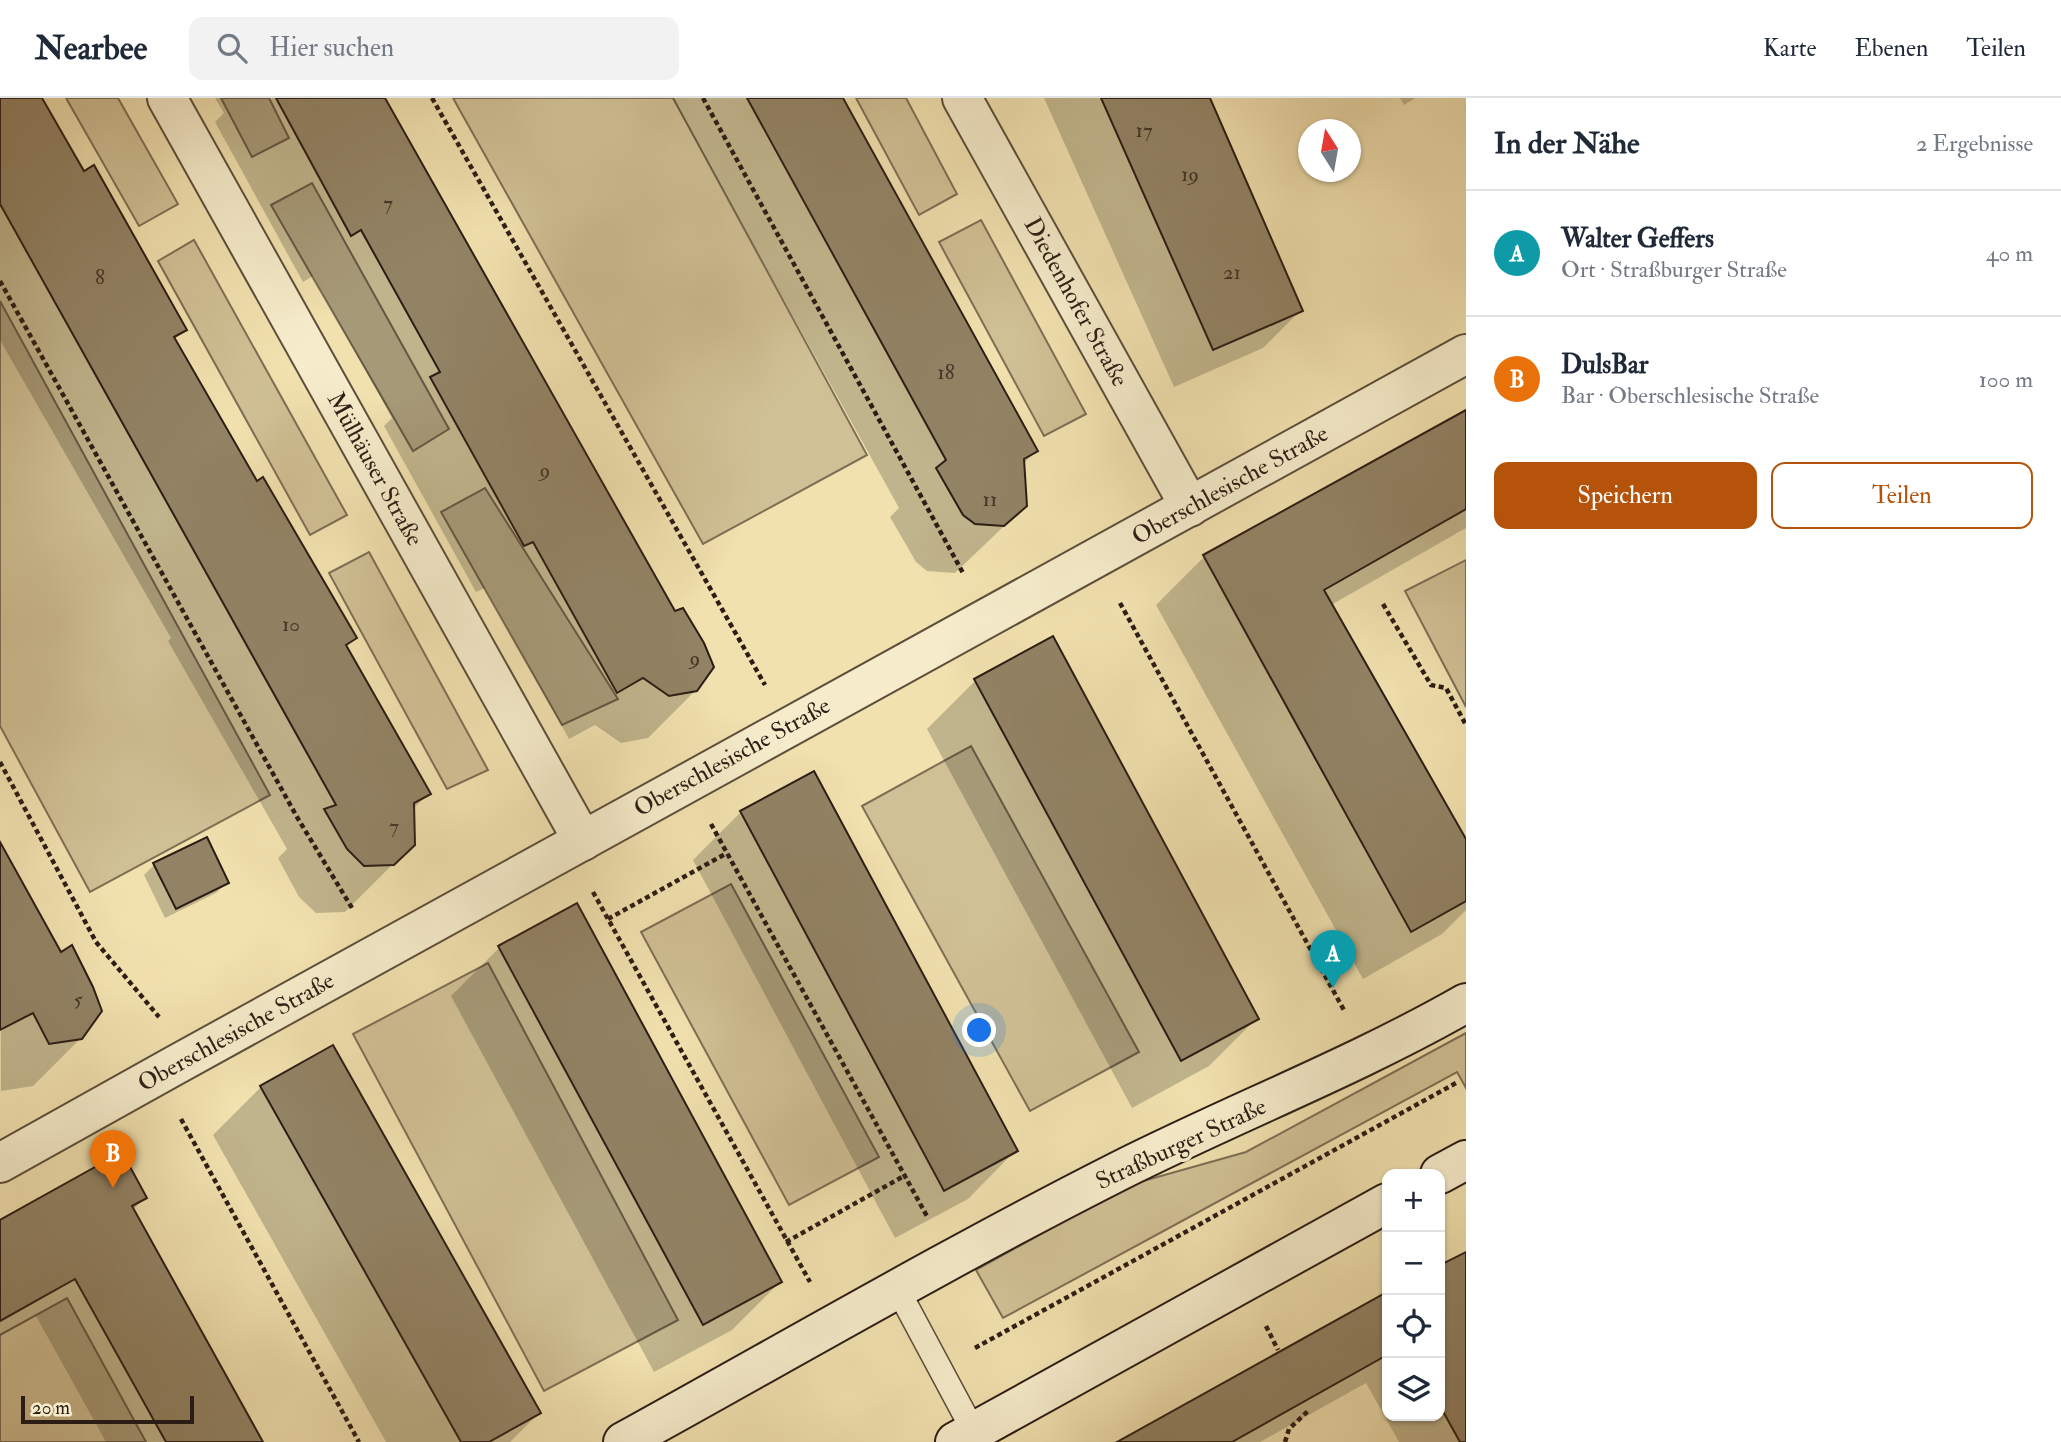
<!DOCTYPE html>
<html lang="de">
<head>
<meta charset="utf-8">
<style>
  :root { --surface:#fff; --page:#f2f2f3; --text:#1f2937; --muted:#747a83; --line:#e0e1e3; --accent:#b45309 }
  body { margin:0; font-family:"IM FELL Double Pica",serif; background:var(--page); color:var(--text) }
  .controls { position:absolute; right:21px; bottom:21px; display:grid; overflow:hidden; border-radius:14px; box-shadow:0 2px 5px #0004 }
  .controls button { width:63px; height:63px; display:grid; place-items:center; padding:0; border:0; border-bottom:2px solid var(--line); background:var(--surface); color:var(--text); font:35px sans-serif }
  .compass { position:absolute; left:1298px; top:21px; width:63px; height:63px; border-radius:50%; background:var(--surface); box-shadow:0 2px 5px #0004; rotate:349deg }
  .scale { position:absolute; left:21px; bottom:18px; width:173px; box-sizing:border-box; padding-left:7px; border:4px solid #2c1d14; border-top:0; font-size:19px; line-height:24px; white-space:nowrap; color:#2c1d14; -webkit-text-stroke:5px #f6eccb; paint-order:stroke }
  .you { position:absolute; left:980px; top:933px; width:24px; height:24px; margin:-18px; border:5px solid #fff; border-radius:50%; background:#1a73e8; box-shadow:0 0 0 10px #1a73e833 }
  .badge { display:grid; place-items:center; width:46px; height:46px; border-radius:50%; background:var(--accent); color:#fff; font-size:23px; font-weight:700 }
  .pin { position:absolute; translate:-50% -58px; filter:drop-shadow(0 2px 4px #0008) }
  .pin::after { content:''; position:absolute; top:37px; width:24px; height:21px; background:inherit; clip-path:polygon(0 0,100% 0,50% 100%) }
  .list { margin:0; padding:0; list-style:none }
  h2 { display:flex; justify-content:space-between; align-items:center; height:91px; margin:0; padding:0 28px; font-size:30px }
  h2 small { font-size:23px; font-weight:400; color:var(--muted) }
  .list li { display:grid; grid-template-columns:46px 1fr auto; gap:21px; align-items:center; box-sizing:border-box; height:126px; padding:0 28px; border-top:2px solid var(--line) }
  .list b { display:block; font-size:26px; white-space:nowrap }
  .list p { margin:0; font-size:23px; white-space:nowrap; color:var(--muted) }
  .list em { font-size:23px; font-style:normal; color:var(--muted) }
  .actions { display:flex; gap:14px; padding:21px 28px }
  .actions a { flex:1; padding:16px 0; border:2px solid var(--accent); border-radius:14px; text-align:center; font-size:24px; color:var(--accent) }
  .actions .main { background:var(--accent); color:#fff }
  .icon { flex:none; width:38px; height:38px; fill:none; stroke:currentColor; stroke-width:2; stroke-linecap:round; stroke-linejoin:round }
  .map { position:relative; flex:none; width:1466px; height:1344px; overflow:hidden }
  header { display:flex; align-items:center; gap:42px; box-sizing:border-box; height:98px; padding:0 35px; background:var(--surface); border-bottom:2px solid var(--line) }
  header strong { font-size:33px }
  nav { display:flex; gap:38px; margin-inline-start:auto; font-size:24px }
  .search { width:490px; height:63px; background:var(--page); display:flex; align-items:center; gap:18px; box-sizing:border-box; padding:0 24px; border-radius:14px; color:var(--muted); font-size:26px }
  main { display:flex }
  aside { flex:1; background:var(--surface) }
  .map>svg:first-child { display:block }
  .green { fill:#d0c095; stroke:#7e6e54; stroke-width:2 }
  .shadow { fill:#0003 }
  .building { fill:#928365; stroke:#2c1d14; stroke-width:2 }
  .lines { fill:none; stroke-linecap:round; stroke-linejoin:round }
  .service-casing { stroke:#5d4e3b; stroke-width:26 }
  .minor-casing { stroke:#5d4e3b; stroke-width:42 }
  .secondary-casing { stroke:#2c1d14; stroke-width:42 }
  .path { stroke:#2c1d14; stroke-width:4.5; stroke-dasharray:5 3.5; stroke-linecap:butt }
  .service { stroke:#f6eccb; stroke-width:23 }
  .minor { stroke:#f6eccb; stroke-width:38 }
  .secondary { stroke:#f6eccb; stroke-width:38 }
  .labels { text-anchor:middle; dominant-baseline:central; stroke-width:7; stroke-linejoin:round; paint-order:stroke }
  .number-label { font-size:21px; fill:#463628 }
  .street-label { font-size:24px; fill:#2c1d14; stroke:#f6eccb }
</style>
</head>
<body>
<header>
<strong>Nearbee</strong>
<div class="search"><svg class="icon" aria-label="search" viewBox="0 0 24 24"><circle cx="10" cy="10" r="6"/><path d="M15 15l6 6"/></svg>Hier suchen</div>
<nav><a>Karte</a><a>Ebenen</a><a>Teilen</a></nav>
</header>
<main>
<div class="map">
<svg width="1466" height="1344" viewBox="0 0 1466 1344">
  <rect width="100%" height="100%" fill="#f1e1af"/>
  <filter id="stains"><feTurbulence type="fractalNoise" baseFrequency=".00286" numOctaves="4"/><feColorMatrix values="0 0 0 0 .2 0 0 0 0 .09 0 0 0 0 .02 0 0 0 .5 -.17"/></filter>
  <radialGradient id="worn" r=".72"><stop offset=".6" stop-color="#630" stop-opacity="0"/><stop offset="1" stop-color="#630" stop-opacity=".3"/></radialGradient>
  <!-- green -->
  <g class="green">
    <path d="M 66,0 L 118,0 L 178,106 L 139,128 Z"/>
    <path d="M 221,0 L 269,0 L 289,40 L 252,59 Z"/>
    <path d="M 453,0 L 673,0 L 867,357 L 703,446 Z"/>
    <path d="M 856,0 L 906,0 L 957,96 L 919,117 Z"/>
    <path d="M 312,85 L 449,331 L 413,353 L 271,107 Z"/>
    <path d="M 981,122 L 1086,316 L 1044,338 L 939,144 Z"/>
    <path d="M 194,142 L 347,417 L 310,437 L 158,163 Z"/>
    <path d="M 0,203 L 270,697 L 90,794 L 0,628 Z"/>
    <path d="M 485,390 L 618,601 L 562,627 L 441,414 Z"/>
    <path d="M 369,454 L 488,672 L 447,691 L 329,475 Z"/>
    <path d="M 1466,462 L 1466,609 L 1405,493 Z"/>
    <path d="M 971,648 L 1139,954 L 1030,1013 L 862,708 Z"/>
    <path d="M 731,786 L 879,1059 L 789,1107 L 641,834 Z"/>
    <path d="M 488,865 L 678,1222 L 544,1293 L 353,936 Z"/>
    <path d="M 1466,935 L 1466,990 L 1457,974 L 1003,1220 L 976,1172 L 1129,1087 L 1246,1054 Z"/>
    <path d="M 67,1200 L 146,1344 L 0,1344 L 0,1237 Z"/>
  </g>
  <!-- shadow -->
  <g class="shadow">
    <path d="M 0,0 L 40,0 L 84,76 L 185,231 L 174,242 L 256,385 L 355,540 L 345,550 L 429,695 L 412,712 L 413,746 L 345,814 L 316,815 L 299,799 L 278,760 L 287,751 L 168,543 L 171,540 L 0,242 Z"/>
    <path d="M 215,0 L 384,0 L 696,592 L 648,640 L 621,645 L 595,627 L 569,641 L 485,490 L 476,494 L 384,328 L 392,320 L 313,178 L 303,184 L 215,24 L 224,15 Z"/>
    <path d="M 672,0 L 842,0 L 1036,353 L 1023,366 L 1025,408 L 955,475 L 927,473 L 916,464 L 890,419 L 899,410 Z"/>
    <path d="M 1044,0 L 1205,0 L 1301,212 L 1263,250 L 1174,289 Z"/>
    <path d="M 1400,0 L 1415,0 L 1404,7 Z"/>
    <path d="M 1466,314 L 1466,430 L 1331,507 L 1466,745 L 1466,812 L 1442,836 L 1363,881 L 1156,507 L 1204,459 Z"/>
    <path d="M 975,583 L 1257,920 L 1209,968 L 1132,1010 L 927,631 Z"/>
    <path d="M 741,714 L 1016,1052 L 968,1101 L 895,1140 L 693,762 Z"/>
    <path d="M 0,749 L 60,856 L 81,940 L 33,988 L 1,993 Z"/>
    <path d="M 154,767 L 227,784 L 216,795 L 165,820 L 144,777 Z"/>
    <path d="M 576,808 L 780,1184 L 732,1232 L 654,1274 L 451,898 L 499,850 Z"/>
    <path d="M 261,989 L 539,1315 L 510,1344 L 386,1344 L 213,1037 Z"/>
    <path d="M 145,1099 L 132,1113 L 261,1344 L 106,1344 L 36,1218 L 0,1238 L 0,1124 Z"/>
    <path d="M 1466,1155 L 1466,1344 L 1399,1344 L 1366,1285 L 1260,1344 L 1121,1344 L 1387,1195 L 1387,1318 L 1440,1318 L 1440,1169 Z"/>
  </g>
  <!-- building -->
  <g class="building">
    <path d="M 0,0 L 42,0 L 84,73 L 94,67 L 187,232 L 174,239 L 257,383 L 263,379 L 357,540 L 346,547 L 431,696 L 414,705 L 415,747 L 394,767 L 364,768 L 347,751 L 324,711 L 336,707 L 0,106 Z"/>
    <path d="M 276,0 L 385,0 L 675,513 L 683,510 L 704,545 L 714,569 L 697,593 L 669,598 L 643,580 L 617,595 L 533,444 L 524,448 L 430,279 L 440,274 L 361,132 L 351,138 Z"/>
    <path d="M 747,0 L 843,0 L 1038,353 L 1024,361 L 1027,408 L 1004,428 L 975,426 L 963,417 L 936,370 L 946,362 Z"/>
    <path d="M 1101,0 L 1210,0 L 1303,213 L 1213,252 Z"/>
    <path d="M 1466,312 L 1466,411 L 1324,492 L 1466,741 L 1466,803 L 1411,834 L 1203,457 Z"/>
    <path d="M 1053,538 L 1259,921 L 1181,963 L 974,581 Z"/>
    <path d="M 814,673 L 1018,1053 L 944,1093 L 740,713 Z"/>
    <path d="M 207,739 L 229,785 L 176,811 L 153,765 Z"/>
    <path d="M 0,744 L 61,854 L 72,847 L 93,889 L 102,913 L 82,941 L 49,946 L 33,915 L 0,932 Z"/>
    <path d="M 577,805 L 782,1184 L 703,1227 L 498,848 Z"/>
    <path d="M 333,947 L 541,1315 L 489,1344 L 461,1344 L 260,988 Z"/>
    <path d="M 122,1054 L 147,1100 L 132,1108 L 263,1344 L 166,1344 L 75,1181 L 0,1223 L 0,1122 Z"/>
    <path d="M 1466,1154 L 1466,1344 L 1460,1344 L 1440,1308 L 1440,1167 Z"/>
    <path d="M 1387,1194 L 1387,1257 L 1232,1344 L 1117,1344 Z"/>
  </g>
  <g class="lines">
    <defs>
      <path id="service" d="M 898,1192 L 974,1334"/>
      <g id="minor">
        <path d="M 167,0 L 583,743"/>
        <path d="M 962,0 L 1190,409"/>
        <path d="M 0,1065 C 487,792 978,526 1466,256"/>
      </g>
      <g id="secondary">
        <path d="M 1440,1076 L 1466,1062"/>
        <path d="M 623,1344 C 788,1253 951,1158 1119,1073 C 1234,1015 1354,969 1466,905"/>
        <path d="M 955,1344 L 1387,1105"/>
      </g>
    </defs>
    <!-- service casing -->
    <use href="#service" class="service-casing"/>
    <!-- minor casing -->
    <use href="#minor" class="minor-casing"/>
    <!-- secondary casing -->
    <use href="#secondary" class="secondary-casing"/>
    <!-- path -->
    <g class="path">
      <path d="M 432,0 L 765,587"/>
      <path d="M 703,0 L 963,475"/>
      <path d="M 0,183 L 297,719 L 352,810"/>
      <path d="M 1120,505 L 1345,914"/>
      <path d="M 1383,506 L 1431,587 L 1446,590 L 1466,627"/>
      <path d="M 0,664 L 96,844 L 159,919"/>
      <path d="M 711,726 L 928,1120"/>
      <path d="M 593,794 L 810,1184"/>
      <path d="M 608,821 L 727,755"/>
      <path d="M 181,1021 L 359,1344"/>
      <path d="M 786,1144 L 904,1078"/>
      <path d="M 1266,1228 L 1278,1252"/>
      <path d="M 975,1250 L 1456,985"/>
      <path d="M 1285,1344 L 1289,1331 L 1309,1312"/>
    </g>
    <!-- service -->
    <use href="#service" class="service"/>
    <!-- minor -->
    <use href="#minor" class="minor"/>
    <!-- secondary -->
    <use href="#secondary" class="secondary"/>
  </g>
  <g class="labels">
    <!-- number labels -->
    <g class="number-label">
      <text x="1144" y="32">17</text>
      <text x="1190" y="76">19</text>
      <text x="388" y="105">7</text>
      <text x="1232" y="174">21</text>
      <text x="100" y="179">8</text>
      <text x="946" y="274">18</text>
      <text x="545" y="372">9</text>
      <text x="990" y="401">11</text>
      <text x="291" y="526">10</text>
      <text x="695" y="560">9</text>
      <text x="394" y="728">7</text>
      <text x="78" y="901">5</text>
    </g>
    <!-- street labels -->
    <g class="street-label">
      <text transform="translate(1076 204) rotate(61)">Diedenhofer Straße</text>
      <text transform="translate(375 371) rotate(61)">Mülhäuser Straße</text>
      <text transform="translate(1230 387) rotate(-29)">Oberschlesische Straße</text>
      <text transform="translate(732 659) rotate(-29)">Oberschlesische Straße</text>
      <text transform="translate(236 934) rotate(-29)">Oberschlesische Straße</text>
      <text transform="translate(1181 1046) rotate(-25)">Straßburger Straße</text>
    </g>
  </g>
  <rect width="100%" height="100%" filter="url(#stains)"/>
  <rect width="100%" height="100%" fill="url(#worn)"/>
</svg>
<div class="controls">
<button>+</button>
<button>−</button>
<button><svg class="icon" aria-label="locate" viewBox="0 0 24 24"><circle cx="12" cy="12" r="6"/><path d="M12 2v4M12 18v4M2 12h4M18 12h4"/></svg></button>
<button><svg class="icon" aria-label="layers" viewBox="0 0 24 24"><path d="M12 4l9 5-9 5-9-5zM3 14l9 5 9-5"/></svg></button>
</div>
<svg class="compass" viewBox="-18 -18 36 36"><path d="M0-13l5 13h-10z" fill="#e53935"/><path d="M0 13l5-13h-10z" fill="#747a83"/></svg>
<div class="scale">20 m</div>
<div class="you"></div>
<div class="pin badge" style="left:1333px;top:890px;background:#0f9aa8">A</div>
<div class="pin badge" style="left:113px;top:1090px;background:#e8710a">B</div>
</div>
<aside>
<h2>In der Nähe<small>2 Ergebnisse</small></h2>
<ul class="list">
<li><span class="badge" style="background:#0f9aa8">A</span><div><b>Walter Geffers</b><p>Ort · Straßburger Straße</p></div><em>40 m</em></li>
<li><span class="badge" style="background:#e8710a">B</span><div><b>DulsBar</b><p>Bar · Oberschlesische Straße</p></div><em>100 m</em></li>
</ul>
<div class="actions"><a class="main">Speichern</a><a>Teilen</a></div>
</aside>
</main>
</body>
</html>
